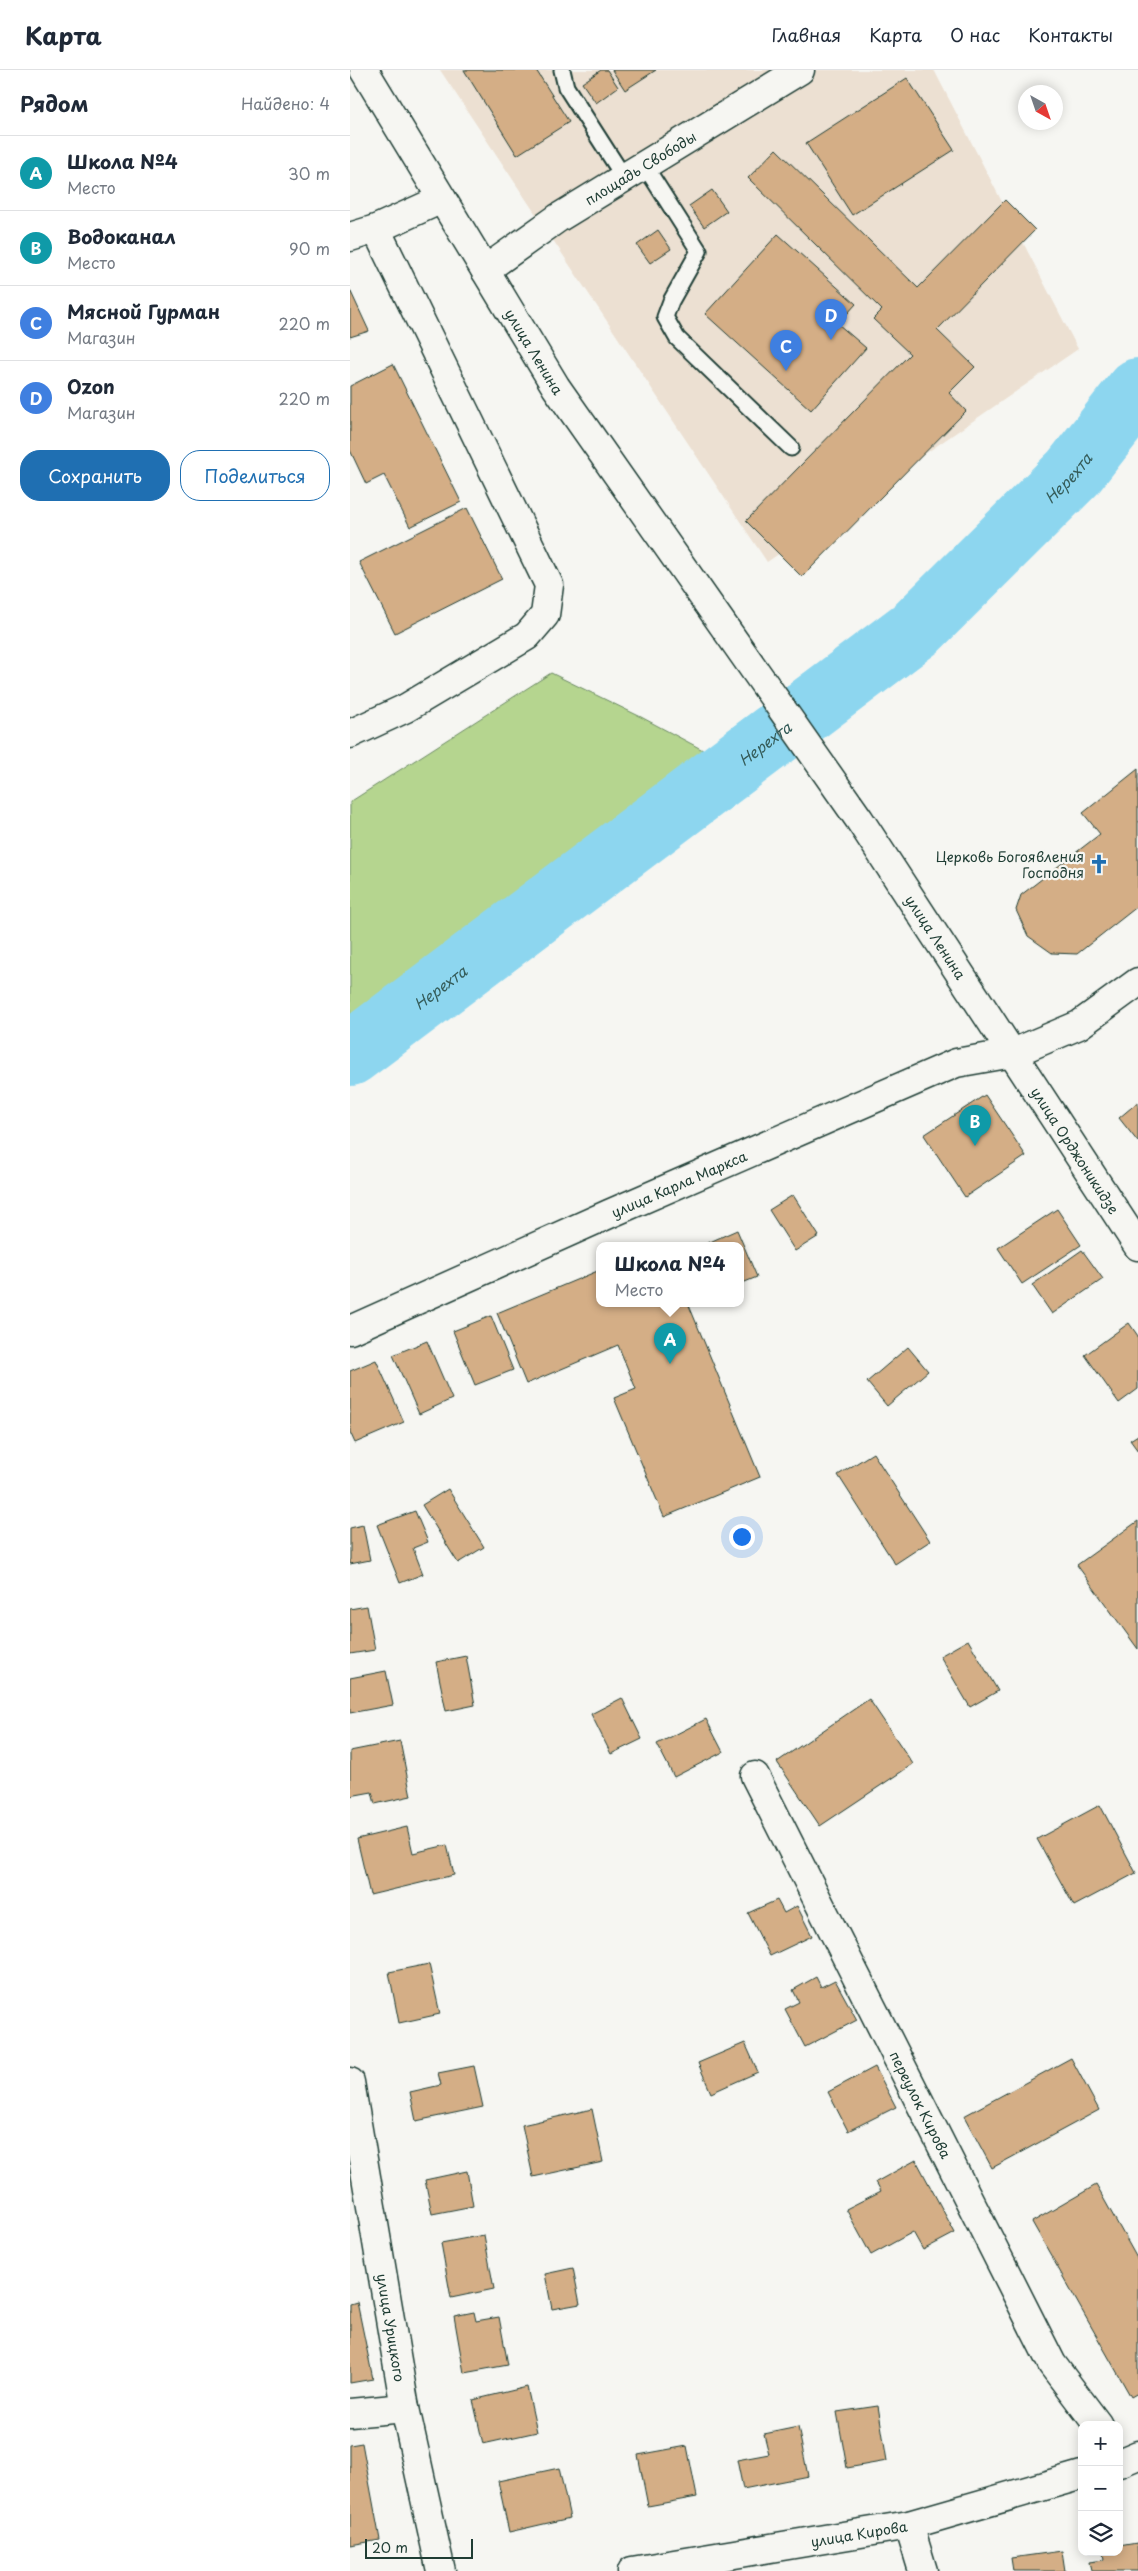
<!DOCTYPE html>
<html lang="ru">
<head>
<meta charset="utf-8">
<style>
  :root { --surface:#fff; --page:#f6f6f7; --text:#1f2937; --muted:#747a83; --line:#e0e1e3; --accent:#1f6fb2 }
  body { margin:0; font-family:"Playpen Sans",sans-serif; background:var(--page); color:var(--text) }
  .controls { position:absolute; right:15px; bottom:15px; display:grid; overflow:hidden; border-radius:10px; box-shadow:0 2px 12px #0003 }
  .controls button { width:45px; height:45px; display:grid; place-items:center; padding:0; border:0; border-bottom:1px solid var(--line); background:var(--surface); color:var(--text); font:25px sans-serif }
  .compass { position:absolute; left:668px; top:15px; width:45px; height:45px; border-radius:50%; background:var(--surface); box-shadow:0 2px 12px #0003; rotate:140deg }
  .scale { position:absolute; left:15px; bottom:12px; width:108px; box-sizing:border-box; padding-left:5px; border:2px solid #1f3d34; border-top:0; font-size:14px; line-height:18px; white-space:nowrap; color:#1f3d34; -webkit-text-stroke:4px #f6f6f2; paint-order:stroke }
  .you { position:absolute; left:391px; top:1466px; width:18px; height:18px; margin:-12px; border:4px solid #fff; border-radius:50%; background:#1a73e8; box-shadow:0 0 0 8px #1a73e833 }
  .badge { display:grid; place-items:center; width:32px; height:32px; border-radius:50%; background:var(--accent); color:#fff; font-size:16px; font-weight:700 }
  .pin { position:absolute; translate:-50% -41px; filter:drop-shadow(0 1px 2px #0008) }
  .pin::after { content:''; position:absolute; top:26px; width:18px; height:15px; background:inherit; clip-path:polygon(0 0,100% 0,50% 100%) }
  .popup { position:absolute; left:246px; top:1172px; width:148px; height:65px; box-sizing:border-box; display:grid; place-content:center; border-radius:10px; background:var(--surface); filter:drop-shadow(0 1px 4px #0005); font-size:16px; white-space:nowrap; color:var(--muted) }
  .popup b { font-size:19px; color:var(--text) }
  .popup::after { content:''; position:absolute; left:50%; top:100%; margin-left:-10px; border:10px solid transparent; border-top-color:var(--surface) }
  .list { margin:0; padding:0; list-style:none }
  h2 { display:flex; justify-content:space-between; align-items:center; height:65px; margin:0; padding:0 20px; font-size:21px }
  h2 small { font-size:16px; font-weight:400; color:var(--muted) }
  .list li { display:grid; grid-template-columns:32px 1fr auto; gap:15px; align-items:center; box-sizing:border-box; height:75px; padding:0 20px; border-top:1px solid var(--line) }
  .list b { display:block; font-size:19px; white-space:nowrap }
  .list p { margin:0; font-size:16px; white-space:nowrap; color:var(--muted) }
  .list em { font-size:16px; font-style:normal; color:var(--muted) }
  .actions { display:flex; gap:10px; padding:15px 20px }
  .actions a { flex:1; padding:11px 0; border:1px solid var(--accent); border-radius:20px; text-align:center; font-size:18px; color:var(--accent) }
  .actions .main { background:var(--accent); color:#fff }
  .icon { flex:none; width:28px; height:28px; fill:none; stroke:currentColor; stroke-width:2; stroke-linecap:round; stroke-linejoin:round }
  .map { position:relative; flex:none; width:788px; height:2501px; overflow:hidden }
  header { display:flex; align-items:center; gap:30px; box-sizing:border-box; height:70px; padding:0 25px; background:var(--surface); border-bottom:1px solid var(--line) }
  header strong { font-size:24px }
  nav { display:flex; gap:28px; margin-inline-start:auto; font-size:18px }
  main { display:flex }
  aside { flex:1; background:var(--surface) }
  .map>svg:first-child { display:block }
  .built { fill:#ece0d2 }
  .green { fill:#b5d58f; stroke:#6a8962 }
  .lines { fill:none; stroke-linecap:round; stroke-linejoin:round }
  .river { stroke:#8dd6ef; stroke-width:64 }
  .building { fill:#d4ae86; stroke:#1f3d34 }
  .lane-casing { stroke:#1f3d34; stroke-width:19 }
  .street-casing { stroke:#1f3d34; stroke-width:31 }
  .secondary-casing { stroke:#1f3d34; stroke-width:31 }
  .lane { stroke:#f6f6f2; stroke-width:15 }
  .street { stroke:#f6f6f2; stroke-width:28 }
  .secondary { stroke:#f6f6f2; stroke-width:28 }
  .labels { text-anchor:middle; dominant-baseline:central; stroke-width:4.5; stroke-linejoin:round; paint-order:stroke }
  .street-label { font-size:14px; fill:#1f3d34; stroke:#f6f6f2 }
  .poi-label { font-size:14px; fill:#1f3d34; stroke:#f6f6f2; text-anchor:end }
  .water-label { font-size:15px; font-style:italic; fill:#355c59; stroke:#f6f6f2 }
</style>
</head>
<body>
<header>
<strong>Карта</strong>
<nav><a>Главная</a><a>Карта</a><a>О нас</a><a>Контакты</a></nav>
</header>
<main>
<aside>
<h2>Рядом<small>Найдено: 4</small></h2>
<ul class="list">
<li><span class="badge" style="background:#0f9aa8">A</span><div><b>Школа №4</b><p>Место</p></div><em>30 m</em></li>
<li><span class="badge" style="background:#0f9aa8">B</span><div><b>Водоканал</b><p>Место</p></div><em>90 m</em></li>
<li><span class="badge" style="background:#3f7fe0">C</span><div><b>Мясной Гурман</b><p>Магазин</p></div><em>220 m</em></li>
<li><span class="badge" style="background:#3f7fe0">D</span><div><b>Ozon</b><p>Магазин</p></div><em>220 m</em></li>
</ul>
<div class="actions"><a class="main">Сохранить</a><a>Поделиться</a></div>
</aside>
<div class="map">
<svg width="788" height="2501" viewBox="0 0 788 2501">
  <rect width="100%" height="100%" fill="#f6f6f2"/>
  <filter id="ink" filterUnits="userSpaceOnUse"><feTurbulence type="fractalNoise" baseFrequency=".02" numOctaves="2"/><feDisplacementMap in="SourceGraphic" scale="10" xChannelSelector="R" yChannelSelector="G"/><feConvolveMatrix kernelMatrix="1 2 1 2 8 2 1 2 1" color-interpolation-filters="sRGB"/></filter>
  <g filter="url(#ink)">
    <!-- built -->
    <path class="built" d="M 90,0 L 584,0 L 728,279 L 417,492 Z"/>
    <!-- green -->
    <path class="green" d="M 201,603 L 291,647 L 383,696 L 0,984 L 0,732 Z"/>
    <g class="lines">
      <!-- river -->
      <path class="river" id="s1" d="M 0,984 L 567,558 L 723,403 L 788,320"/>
    </g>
    <!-- building -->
    <g class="building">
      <path d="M 114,0 L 186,0 L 219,52 L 167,85 Z"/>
      <path d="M 251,0 L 257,0 L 268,17 L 246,33 L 232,13 Z"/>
      <path d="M 262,0 L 306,0 L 275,20 Z"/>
      <path d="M 557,8 L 604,80 L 502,145 L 456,73 Z"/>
      <path d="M 426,79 L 568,218 L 655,130 L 685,160 L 587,260 L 625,297 L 599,323 L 616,341 L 452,507 L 396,451 L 560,284 L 523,249 L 532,240 L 398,108 Z"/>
      <path d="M 362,120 L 377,141 L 354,157 L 339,136 Z"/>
      <path d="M 308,160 L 321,179 L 300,193 L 287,175 Z"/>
      <path d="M 428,164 L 506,234 L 488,254 L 516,278 L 461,340 L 355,244 Z"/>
      <path d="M 0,220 L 19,261 L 0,267 Z"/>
      <path d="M 43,294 L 111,432 L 60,457 L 34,405 L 16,414 L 0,380 L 0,316 Z"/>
      <path d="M 117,438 L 152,509 L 45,563 L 9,492 Z"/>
      <path d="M 788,699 L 788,836 L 727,884 L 702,883 L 678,866 L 666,840 L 671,825 L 750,764 L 733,743 Z"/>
      <path d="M 635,1025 L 676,1086 L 615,1127 L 574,1065 Z"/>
      <path d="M 788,1032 L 788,1072 L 769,1048 Z"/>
      <path d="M 443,1125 L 469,1166 L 445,1181 L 419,1140 Z"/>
      <path d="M 707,1139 L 731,1175 L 672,1214 L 648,1178 Z"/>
      <path d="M 387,1160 L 407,1207 L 390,1214 L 390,1175 L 353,1175 Z"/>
      <path d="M 732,1180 L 753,1209 L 702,1244 L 682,1215 Z"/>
      <path d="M 250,1200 L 250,1233 L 338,1233 L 410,1407 L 314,1447 L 264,1328 L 286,1319 L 268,1275 L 176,1314 L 147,1243 Z"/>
      <path d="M 141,1246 L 163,1300 L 125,1315 L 103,1261 Z"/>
      <path d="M 779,1253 L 788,1266 L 788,1319 L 769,1333 L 735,1285 Z"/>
      <path d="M 77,1271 L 102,1329 L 69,1344 L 43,1285 Z"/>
      <path d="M 558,1277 L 578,1301 L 537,1336 L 517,1312 Z"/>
      <path d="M 26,1290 L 54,1352 L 5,1373 L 0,1362 L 0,1301 Z"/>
      <path d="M 788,1365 L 788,1381 L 780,1370 Z"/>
      <path d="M 523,1383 L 580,1471 L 545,1494 L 488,1405 Z"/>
      <path d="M 98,1419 L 134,1477 L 108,1493 L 72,1435 Z"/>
      <path d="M 65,1441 L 78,1472 L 63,1478 L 73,1504 L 50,1513 L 27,1455 Z"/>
      <path d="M 788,1451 L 788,1579 L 727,1495 Z"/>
      <path d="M 13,1455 L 20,1490 L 0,1494 L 0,1458 Z"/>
      <path d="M 17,1536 L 25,1580 L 0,1584 L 0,1539 Z"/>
      <path d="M 618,1570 L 648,1621 L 620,1637 L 590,1586 Z"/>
      <path d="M 116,1586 L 125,1635 L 96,1641 L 86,1592 Z"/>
      <path d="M 36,1601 L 43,1635 L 0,1643 L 0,1608 Z"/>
      <path d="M 272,1628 L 292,1669 L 261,1684 L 241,1644 Z"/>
      <path d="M 519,1629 L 563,1694 L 470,1756 L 427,1692 Z"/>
      <path d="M 356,1649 L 373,1682 L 324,1707 L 307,1674 Z"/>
      <path d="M 50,1671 L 61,1726 L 25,1734 L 22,1722 L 0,1726 L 0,1681 Z"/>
      <path d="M 750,1735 L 786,1803 L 724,1836 L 687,1769 Z"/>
      <path d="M 57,1757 L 63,1783 L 97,1775 L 104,1805 L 20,1825 L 7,1769 Z"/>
      <path d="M 427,1830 L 434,1843 L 447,1836 L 462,1866 L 420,1886 L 398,1843 Z"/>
      <path d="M 79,1894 L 90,1944 L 49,1953 L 39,1902 Z"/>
      <path d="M 466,1907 L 471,1917 L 485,1910 L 507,1950 L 455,1977 L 435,1939 L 449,1932 L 443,1920 Z"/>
      <path d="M 395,1973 L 408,2002 L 361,2023 L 348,1993 Z"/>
      <path d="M 721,1988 L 749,2040 L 642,2098 L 614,2046 Z"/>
      <path d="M 124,1996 L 133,2037 L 66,2051 L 60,2022 L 91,2015 L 88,2003 Z"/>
      <path d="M 525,1997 L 546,2037 L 498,2061 L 478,2022 Z"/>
      <path d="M 242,2039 L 253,2092 L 183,2107 L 172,2055 Z"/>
      <path d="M 566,2090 L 605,2163 L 573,2180 L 563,2162 L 521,2185 L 496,2139 L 531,2121 L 526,2112 Z"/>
      <path d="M 117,2101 L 123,2136 L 82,2144 L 75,2110 Z"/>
      <path d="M 746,2115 L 788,2190 L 788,2323 L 781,2327 L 682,2152 Z"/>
      <path d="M 134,2165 L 144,2219 L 101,2228 L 91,2173 Z"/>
      <path d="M 223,2198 L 230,2234 L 202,2239 L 195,2204 Z"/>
      <path d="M 7,2232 L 23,2309 L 0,2313 L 0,2234 Z"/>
      <path d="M 124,2242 L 126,2251 L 149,2247 L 158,2295 L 114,2303 L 104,2246 Z"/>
      <path d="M 177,2317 L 187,2362 L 133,2374 L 123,2330 Z"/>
      <path d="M 528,2336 L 537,2391 L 497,2398 L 487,2342 Z"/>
      <path d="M 448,2357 L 458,2406 L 393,2419 L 387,2390 L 419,2384 L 414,2364 Z"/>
      <path d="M 12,2373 L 30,2470 L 0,2475 L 0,2375 Z"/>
      <path d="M 337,2376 L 347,2427 L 298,2436 L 288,2385 Z"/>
      <path d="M 209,2398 L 220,2448 L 159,2462 L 148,2411 Z"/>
      <path d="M 787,2473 L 788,2501 L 741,2501 L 739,2492 L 754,2490 L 753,2482 L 769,2482 L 769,2476 Z"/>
      <path d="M 712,2481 L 715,2501 L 663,2501 L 661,2488 Z"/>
    </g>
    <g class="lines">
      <defs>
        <g id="lane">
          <path d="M 212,0 L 216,17 L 275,109"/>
          <path d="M 295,96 L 349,181 L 321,231 L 315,247 L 327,268 L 441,378"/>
        </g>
        <g id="street">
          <path d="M 0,167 L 26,159 L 92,129"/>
          <path id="s2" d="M 135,200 L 208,148 L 450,0"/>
          <path d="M 0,664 L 56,638 L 177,566 L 195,545 L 199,515 L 26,159"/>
          <path id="s3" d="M 0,1260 L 259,1144 L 606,993 L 663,983"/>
          <path id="s4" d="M 405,1706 L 702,2294 L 748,2355"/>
          <path id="s5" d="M 0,2012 L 55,2338 L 91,2501"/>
          <path d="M 0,2343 L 55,2338"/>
          <path d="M 559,2455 L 573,2501"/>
        </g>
        <g id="secondary">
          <path id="s6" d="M 14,0 L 206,317 L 509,749 L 788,1176"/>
          <path d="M 663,983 L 729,955 L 788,912"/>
          <path d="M 769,2393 L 788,2385"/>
          <path id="s7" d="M 282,2501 L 559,2455 L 732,2405"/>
        </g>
      </defs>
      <!-- lane casing -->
      <use href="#lane" class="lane-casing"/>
      <!-- street casing -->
      <use href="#street" class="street-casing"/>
      <!-- secondary casing -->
      <use href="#secondary" class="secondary-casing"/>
      <!-- lane -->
      <use href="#lane" class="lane"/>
      <!-- street -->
      <use href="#street" class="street"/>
      <!-- secondary -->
      <use href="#secondary" class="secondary"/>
    </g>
  </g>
  <!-- icons -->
  <defs>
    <symbol id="church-bare" viewBox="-9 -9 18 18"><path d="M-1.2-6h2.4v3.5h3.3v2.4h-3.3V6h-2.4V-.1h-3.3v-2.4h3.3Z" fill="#1f6fb2" stroke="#f6f6f2" stroke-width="2.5" paint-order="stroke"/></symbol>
  </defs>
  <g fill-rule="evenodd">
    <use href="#church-bare" x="735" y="780" width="28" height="28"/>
  </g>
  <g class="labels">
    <!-- street labels -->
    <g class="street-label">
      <text stroke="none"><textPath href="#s2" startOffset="186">площадь Свободы</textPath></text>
      <text stroke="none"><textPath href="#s6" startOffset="329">улица Ленина</textPath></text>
      <text stroke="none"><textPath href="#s6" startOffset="1039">улица Ленина</textPath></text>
      <text stroke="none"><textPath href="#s6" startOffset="1294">улица Орджоникидзе</textPath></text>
      <text stroke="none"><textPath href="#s3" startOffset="360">улица Карла Маркса</textPath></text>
      <text stroke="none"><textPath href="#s4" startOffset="368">переулок Кирова</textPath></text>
      <text stroke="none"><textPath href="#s5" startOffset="249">улица Урицкого</textPath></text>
      <text stroke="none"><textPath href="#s7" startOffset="230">улица Кирова</textPath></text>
    </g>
    <!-- poi labels -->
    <g class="poi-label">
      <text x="734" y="786">Церковь Богоявления<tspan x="734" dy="16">Господня</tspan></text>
    </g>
    <!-- water labels -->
    <g class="water-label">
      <text stroke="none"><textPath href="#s1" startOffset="922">Нерехта</textPath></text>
      <text stroke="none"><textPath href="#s1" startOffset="518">Нерехта</textPath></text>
      <text stroke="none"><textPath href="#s1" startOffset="112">Нерехта</textPath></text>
    </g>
  </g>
</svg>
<div class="controls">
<button>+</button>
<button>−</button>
<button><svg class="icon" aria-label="layers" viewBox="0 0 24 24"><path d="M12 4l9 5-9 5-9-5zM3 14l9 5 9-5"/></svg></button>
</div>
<svg class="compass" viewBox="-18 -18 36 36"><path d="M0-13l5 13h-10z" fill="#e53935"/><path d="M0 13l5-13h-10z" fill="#747a83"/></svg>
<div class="scale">20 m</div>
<div class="you"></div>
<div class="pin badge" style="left:320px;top:1294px;background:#0f9aa8">A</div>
<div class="popup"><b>Школа №4</b>Место</div>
<div class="pin badge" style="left:625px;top:1076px;background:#0f9aa8">B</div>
<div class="pin badge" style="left:436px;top:301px;background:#3f7fe0">C</div>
<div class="pin badge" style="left:481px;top:270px;background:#3f7fe0">D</div>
</div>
</main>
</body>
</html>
